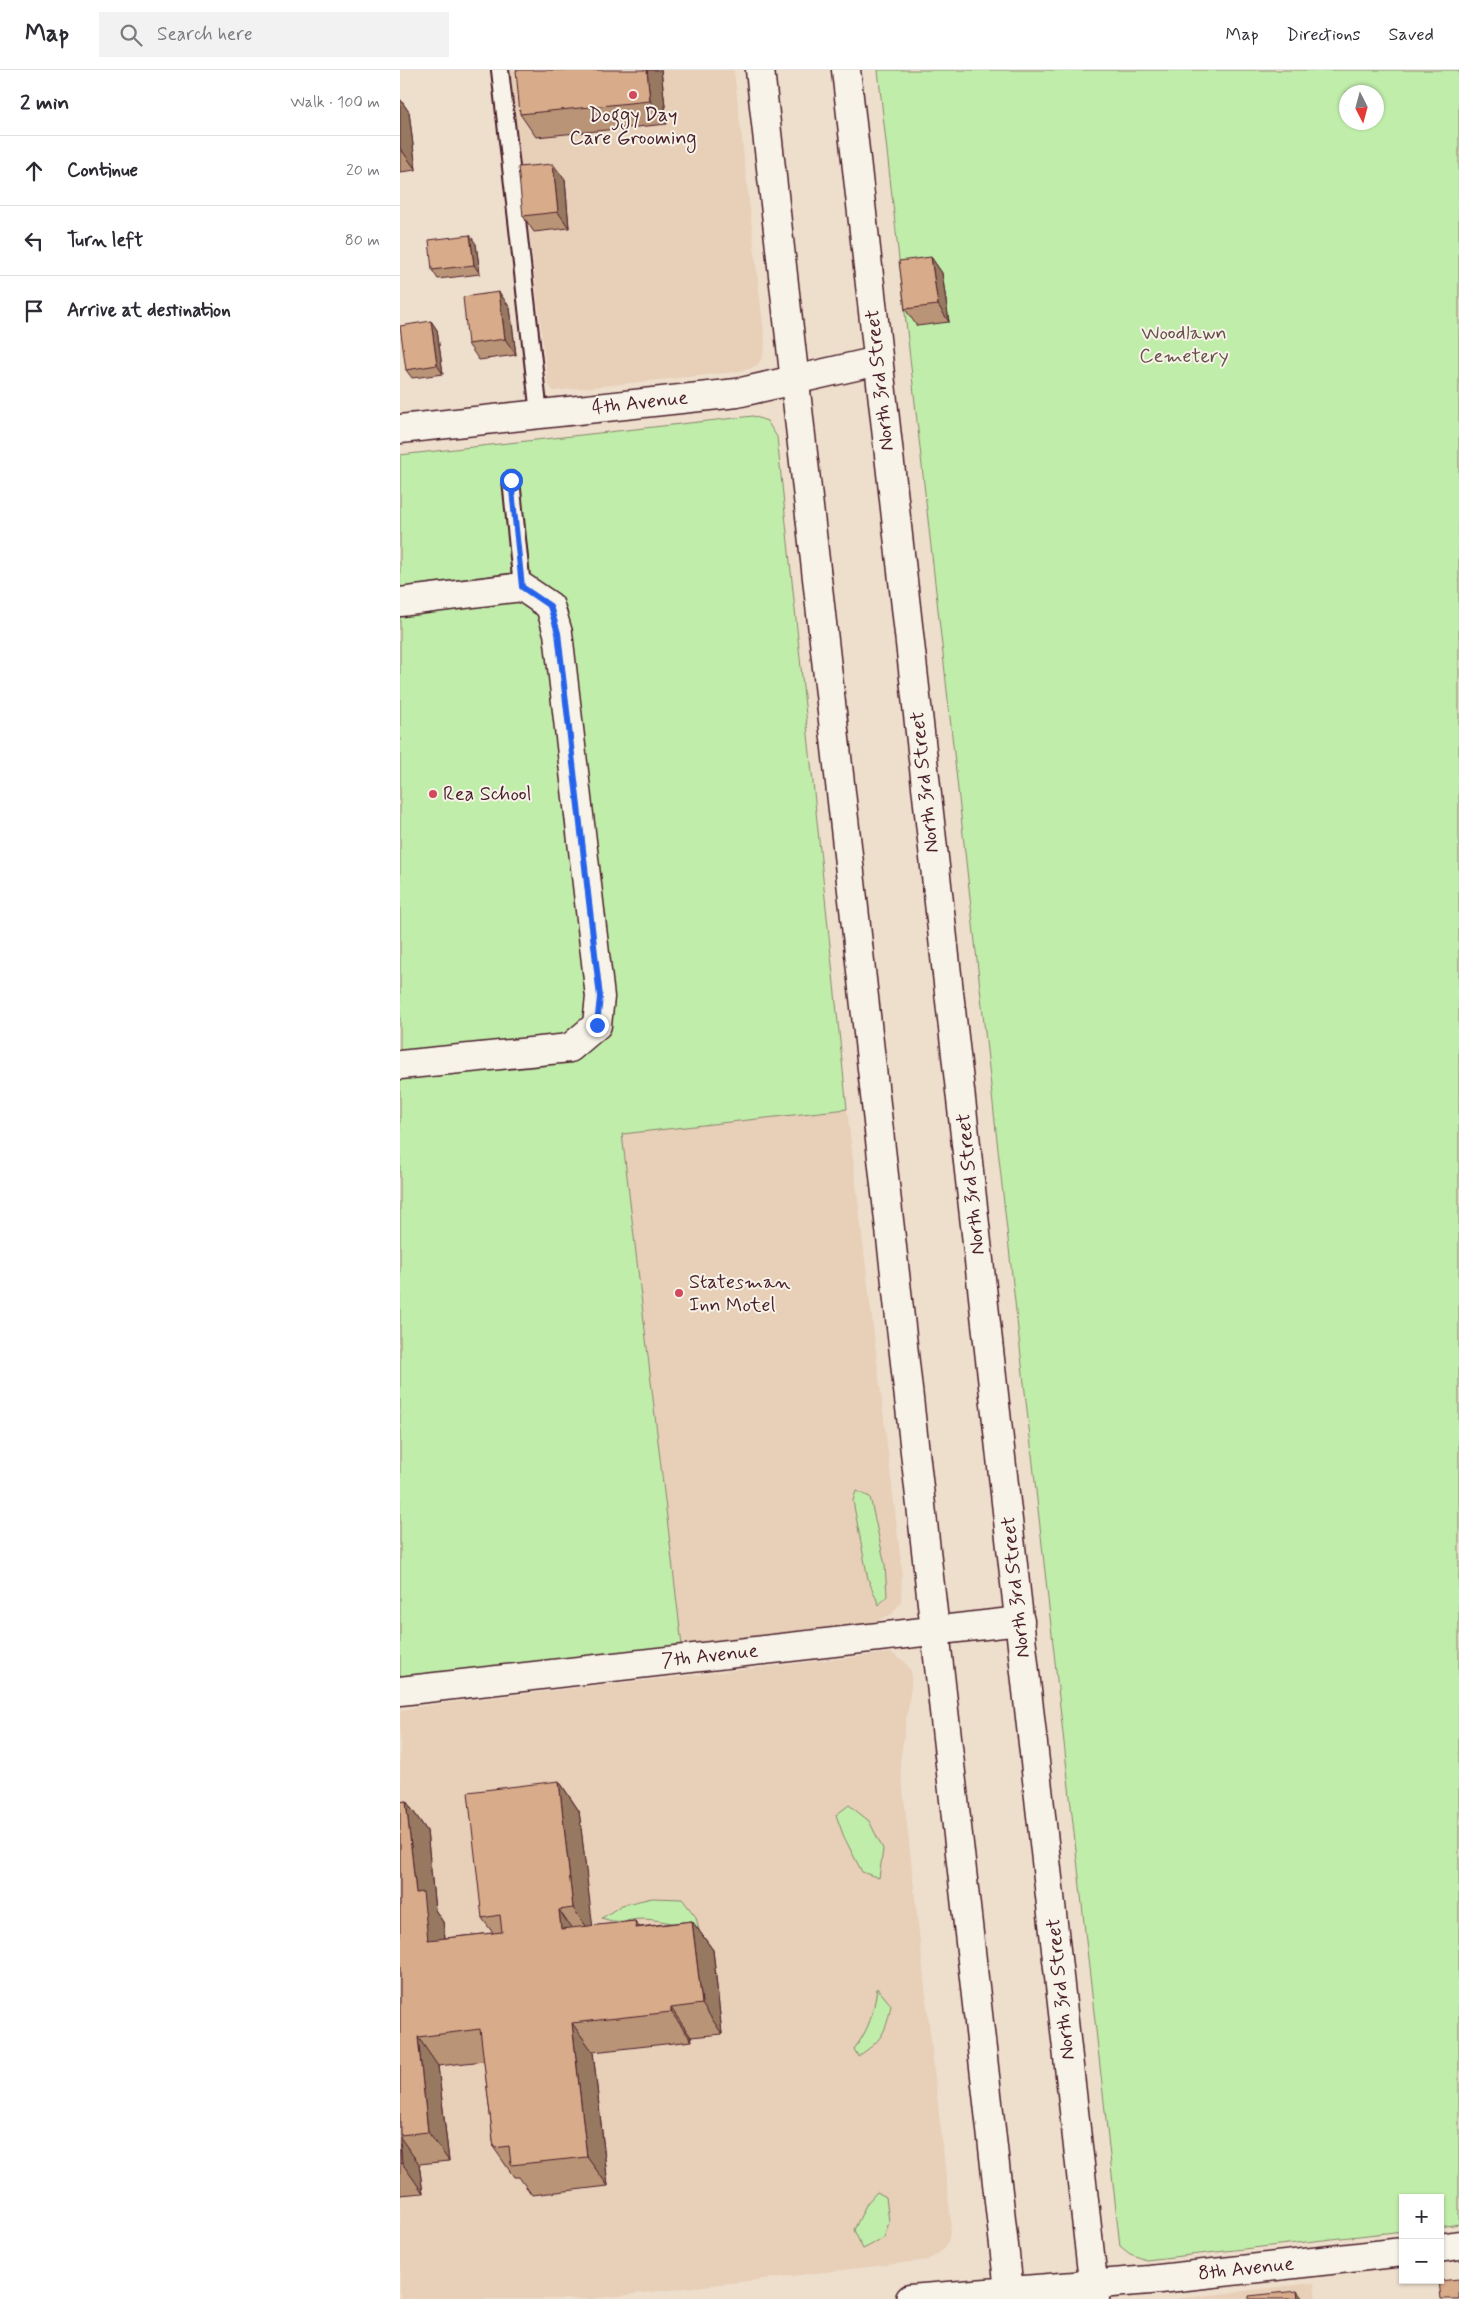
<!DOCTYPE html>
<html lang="en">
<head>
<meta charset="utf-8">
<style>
  :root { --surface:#fff; --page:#f2f2f3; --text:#2b2b33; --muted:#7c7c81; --line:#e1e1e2 }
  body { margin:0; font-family:Mynerve,sans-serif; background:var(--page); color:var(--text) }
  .controls { position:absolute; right:15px; bottom:15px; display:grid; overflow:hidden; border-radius:0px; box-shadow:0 1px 4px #0004 }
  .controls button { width:45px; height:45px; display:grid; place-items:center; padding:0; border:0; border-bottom:1px solid var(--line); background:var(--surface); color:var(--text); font:25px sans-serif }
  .compass { position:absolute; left:939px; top:15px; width:45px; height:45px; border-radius:50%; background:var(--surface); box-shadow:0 1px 4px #0004; rotate:174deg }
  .stop { position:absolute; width:15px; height:15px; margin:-11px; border:4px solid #2563eb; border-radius:50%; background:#fff }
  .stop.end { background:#2563eb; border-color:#fff; box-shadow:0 1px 5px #0008 }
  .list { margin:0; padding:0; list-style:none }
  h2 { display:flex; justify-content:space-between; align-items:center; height:65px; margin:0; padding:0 20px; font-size:21px }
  h2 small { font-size:16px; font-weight:400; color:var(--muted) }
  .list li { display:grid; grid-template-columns:32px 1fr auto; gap:15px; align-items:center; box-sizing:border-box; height:70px; padding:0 20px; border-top:1px solid var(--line) }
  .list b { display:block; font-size:19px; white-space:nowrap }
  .list em { font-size:16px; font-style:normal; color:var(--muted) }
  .icon { flex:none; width:28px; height:28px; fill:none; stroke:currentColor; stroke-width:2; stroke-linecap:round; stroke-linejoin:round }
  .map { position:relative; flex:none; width:1059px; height:2229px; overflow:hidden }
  header { display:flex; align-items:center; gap:30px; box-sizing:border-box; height:70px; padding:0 25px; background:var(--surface); border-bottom:1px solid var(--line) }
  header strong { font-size:24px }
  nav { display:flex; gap:28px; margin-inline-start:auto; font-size:18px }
  .search { width:350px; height:45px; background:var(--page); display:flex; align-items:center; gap:12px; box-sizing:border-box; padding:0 18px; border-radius:0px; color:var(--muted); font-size:19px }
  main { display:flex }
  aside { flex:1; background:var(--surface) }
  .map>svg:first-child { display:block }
  .built { fill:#e7cfb8 }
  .green { fill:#c1edab; stroke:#86866b; fill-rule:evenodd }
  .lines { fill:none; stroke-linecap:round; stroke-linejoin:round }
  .lane-casing { stroke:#4a1f2b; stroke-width:20 }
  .street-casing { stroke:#4a1f2b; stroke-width:31 }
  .secondary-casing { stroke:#4a1f2b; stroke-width:31 }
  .highway-casing { stroke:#4a1f2b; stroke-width:31 }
  .lane { stroke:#f7f3e8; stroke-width:16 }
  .street { stroke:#f7f3e8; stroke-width:28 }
  .secondary { stroke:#f7f3e8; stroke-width:28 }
  .highway { stroke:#f7f3e8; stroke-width:28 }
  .wall { fill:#ba9477; stroke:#4a1f2b }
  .shaded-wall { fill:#977861; stroke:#4a1f2b }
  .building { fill:#d8ac8a; stroke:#4a1f2b }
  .route { stroke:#2563eb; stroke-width:6 }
  .poi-dot { fill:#d1495b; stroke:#f7f3e8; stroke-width:2 }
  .labels { text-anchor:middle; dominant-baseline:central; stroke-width:4; stroke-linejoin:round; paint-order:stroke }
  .poi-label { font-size:20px; fill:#4a1f2b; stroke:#f7f3e8; text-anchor:start }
  .park-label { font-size:20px; fill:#68524b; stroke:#f7f3e8 }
  .street-label { font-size:20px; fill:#4a1f2b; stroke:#f7f3e8 }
</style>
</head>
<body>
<header>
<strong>Map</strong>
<div class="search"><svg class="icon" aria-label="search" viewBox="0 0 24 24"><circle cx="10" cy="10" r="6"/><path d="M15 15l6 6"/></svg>Search here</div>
<nav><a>Map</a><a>Directions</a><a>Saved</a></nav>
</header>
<main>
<aside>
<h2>2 min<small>Walk · 100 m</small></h2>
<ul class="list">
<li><svg class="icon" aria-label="ahead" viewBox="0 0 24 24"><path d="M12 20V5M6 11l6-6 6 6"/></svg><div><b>Continue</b></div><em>20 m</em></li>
<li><svg class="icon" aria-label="left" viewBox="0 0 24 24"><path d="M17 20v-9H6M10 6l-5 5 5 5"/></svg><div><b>Turn left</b></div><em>80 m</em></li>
<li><svg class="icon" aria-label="arrive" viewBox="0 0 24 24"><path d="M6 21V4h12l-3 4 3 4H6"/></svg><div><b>Arrive at destination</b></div></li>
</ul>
</aside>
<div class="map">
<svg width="1059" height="2229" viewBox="0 0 1059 2229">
  <rect width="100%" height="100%" fill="#eedecc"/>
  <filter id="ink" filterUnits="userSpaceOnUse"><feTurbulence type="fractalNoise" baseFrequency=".02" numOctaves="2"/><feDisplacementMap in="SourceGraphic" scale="10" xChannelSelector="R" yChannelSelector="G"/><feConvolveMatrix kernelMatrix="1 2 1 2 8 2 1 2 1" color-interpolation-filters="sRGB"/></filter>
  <g filter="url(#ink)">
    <!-- built -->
    <g class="built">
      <path d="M 109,0 L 334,0 L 365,273 L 363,287 L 357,295 L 349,299 L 335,302 L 153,321 L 148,314 Z"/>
      <path d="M 447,1039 L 502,1501 L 501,1532 L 492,1544 L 467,1555 L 282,1576 L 222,1064 Z"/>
      <path d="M 491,1583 L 505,1592 L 511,1601 L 511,1617 L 500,1692 L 551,2152 L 549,2169 L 544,2179 L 528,2190 L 191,2229 L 0,2229 L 0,1640 L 36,1634 Z"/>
      <path d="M 914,2213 L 916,2229 L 775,2229 Z"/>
    </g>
    <!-- green -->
    <g class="green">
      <path d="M 478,0 L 1059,0 L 1059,2154 L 1040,2157 L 1040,2128 L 1003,2128 L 1003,2161 L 746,2190 L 730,2184 L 720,2176 ZM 946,22 L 976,22 L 976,52 L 946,52 Z"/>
      <path d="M 353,346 L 367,351 L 377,367 L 447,1039 L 222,1064 L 282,1576 L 0,1606 L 0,385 Z"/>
      <path d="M 456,1421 L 470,1427 L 485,1495 L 487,1526 L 479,1535 L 468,1509 L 453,1431 Z"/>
      <path d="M 449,1735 L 469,1751 L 483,1779 L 479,1808 L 462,1802 L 444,1767 L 436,1745 Z"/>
      <path d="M 252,1828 L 282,1829 L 296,1847 L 299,1860 C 281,1855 262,1850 244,1849 C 226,1849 221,1855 202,1848 L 222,1835 Z"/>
      <path d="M 477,1918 L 491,1935 C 486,1962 482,1971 458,1986 L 454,1979 C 469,1960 474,1942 477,1918 Z"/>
      <path d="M 477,2122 L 486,2127 L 489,2152 L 484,2168 L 463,2179 L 454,2160 L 467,2133 Z"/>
    </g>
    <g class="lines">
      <defs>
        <g id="lane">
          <path d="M 100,0 L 139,344"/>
          <path d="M 111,410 L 122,517"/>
        </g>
        <g id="street">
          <path d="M 0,359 L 337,323 L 478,291"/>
          <path d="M 0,532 L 122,517 L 150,536 L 158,563 L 200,927 L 197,955 L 170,978 L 0,995"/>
          <path d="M 0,1621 L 620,1551"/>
        </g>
        <g id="secondary">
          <path d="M 1040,2178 L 1059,2175"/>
          <path d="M 510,2229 L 750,2210 L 1003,2182"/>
        </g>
        <g id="highway">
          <path d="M 360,0 L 610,2229"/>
          <path d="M 446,0 L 695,2229"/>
        </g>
      </defs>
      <!-- lane casing -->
      <use href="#lane" class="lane-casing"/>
      <!-- street casing -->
      <use href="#street" class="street-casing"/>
      <!-- secondary casing -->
      <use href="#secondary" class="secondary-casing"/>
      <!-- highway casing -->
      <use href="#highway" class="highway-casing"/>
      <!-- lane -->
      <use href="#lane" class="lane"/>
      <!-- street -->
      <use href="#street" class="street"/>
      <!-- secondary -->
      <use href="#secondary" class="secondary"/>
      <!-- highway -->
      <use href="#highway" class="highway"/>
    </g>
    <!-- wall -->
    <g class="wall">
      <path d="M 261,0 L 267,54 L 136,67 L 120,44 Z"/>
      <path d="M 0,29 L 9,42 L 16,100 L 0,102 Z"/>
      <path d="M 165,110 L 169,158 L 134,162 L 123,146 Z"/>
      <path d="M 76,174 L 80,204 L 38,209 L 32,200 Z"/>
      <path d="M 531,187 L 542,203 L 549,252 L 517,256 L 505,239 Z"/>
      <path d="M 99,222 L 110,238 L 116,285 L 79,290 L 68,274 Z"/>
      <path d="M 31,251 L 37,260 L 43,304 L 12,308 L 6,300 Z"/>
      <path d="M 159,1711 L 179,1741 L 192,1856 L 235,1851 L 239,1857 L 292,1851 L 313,1880 L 322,1964 L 291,1967 L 292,1971 L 193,1982 L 208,2116 L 132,2125 L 119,2107 L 114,2107 L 94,2078 L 84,1991 L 38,1996 L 49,2091 L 19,2094 L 23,2123 L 0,2125 L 0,1732 L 6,1731 L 27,1761 L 35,1840 L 43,1852 L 45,1868 L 93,1863 L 82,1848 Z"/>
    </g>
    <!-- shaded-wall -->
    <g class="shaded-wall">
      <path d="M 247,0 L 261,0 L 267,54 L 250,31 Z"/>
      <path d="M 0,29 L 9,42 L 16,100 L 0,78 Z"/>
      <path d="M 153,94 L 165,110 L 169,158 L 158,142 Z"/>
      <path d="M 70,165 L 76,174 L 80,204 L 74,195 Z"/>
      <path d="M 531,187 L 542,203 L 549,252 L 538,235 Z"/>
      <path d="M 99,222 L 110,238 L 116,285 L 105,269 Z"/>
      <path d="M 31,251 L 37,260 L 43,304 L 37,295 Z"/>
      <path d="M 159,1711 L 179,1741 L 194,1867 L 173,1838 Z"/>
      <path d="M 6,1731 L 27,1761 L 35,1840 L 43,1852 L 49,1899 L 28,1870 L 16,1823 Z"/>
      <path d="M 159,1840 L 179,1869 L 161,1859 Z"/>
      <path d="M 235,1851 L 256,1880 L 236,1858 Z"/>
      <path d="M 292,1851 L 313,1880 L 322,1964 L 302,1934 Z"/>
      <path d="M 271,1938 L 291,1967 L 292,1971 L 271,1942 Z"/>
      <path d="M 172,1953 L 193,1982 L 208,2116 L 187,2087 Z"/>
      <path d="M 18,1967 L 38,1996 L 49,2091 L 28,2062 Z"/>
      <path d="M 0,2067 L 19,2094 L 23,2123 L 2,2093 L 0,2074 Z"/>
      <path d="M 897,2221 L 903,2229 L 898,2229 Z"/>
    </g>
    <!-- building -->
    <g class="building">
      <path d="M 116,0 L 247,0 L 250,31 L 120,44 Z"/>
      <path d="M 153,94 L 158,142 L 123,146 L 118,97 Z"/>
      <path d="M 70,165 L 74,195 L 32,200 L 29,170 Z"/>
      <path d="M 531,187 L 538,235 L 505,239 L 499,191 Z"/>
      <path d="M 99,222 L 105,269 L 68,274 L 63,227 Z"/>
      <path d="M 31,251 L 37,295 L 6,300 L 0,256 Z"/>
      <path d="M 159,1711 L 173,1838 L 159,1840 L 161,1859 L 235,1851 L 236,1858 L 292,1851 L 302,1934 L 271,1938 L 271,1942 L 172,1953 L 187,2087 L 111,2095 L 109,2076 L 94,2078 L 80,1959 L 18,1967 L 28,2062 L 0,2065 L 0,1732 L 6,1731 L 16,1823 L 23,1822 L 28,1870 L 102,1862 L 100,1845 L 82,1848 L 68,1722 Z"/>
      <path d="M 0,2074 L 2,2093 L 0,2094 Z"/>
      <path d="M 1059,2209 L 1059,2229 L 1041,2229 L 1039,2211 Z"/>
      <path d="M 897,2221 L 898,2229 L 849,2229 L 849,2226 Z"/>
    </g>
  </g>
  <g class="lines" filter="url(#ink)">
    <!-- route -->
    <path class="route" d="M 111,410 L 122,517 L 150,536 L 158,563 L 200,927 L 197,955"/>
  </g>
  <!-- markers -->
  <g class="poi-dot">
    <circle cx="233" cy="25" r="5"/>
    <circle cx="33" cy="724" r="5"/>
    <circle cx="279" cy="1223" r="5"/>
  </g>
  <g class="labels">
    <!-- poi labels -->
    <g class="poi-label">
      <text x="233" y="45" text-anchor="middle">Doggy Day<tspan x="233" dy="23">Care Grooming</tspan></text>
      <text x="43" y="724">Rea School</text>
      <text x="289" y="1212">Statesman<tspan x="289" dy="23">Inn Motel</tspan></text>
    </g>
    <!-- park labels -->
    <g class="park-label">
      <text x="784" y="263">Woodlawn<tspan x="784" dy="23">Cemetery</tspan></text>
    </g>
    <!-- street labels -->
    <g class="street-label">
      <text transform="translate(480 310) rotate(-96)">North 3rd Street</text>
      <text transform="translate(240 333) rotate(-6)">4th Avenue</text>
      <text transform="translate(525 712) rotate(-96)">North 3rd Street</text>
      <text transform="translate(571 1114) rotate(-96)">North 3rd Street</text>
      <text transform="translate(616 1517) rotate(-96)">North 3rd Street</text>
      <text transform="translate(310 1586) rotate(-6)">7th Avenue</text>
      <text transform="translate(661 1919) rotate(-96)">North 3rd Street</text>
      <text transform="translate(846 2199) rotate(-6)">8th Avenue</text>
    </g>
  </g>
</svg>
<div class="controls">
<button>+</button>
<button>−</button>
</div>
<svg class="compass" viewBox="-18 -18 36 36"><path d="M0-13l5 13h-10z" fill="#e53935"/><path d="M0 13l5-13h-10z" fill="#7c7c81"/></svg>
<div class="stop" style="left:111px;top:410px"></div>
<div class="stop end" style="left:197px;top:955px"></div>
</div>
</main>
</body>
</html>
